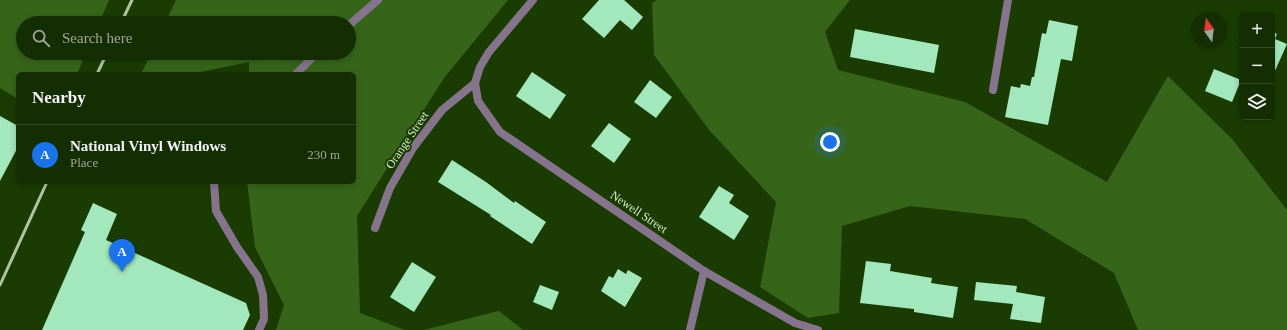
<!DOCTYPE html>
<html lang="en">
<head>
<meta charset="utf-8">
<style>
  :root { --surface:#142d02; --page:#213911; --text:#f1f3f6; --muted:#9da899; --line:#334924; --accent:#1a73e8 }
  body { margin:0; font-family:Georgia,serif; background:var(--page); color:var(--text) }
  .controls { position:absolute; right:12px; top:12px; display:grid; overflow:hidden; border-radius:6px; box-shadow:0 2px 6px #0003 }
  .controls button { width:36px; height:36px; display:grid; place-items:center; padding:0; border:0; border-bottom:1px solid var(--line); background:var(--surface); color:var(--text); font:20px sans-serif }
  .compass { position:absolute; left:1191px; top:12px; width:36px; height:36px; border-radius:50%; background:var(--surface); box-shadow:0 2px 6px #0003; rotate:346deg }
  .you { position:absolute; left:830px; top:142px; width:14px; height:14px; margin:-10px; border:3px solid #fff; border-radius:50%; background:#1a73e8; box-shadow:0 0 0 6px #1a73e833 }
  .badge { display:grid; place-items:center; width:26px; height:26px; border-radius:50%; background:var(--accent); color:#fff; font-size:13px; font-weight:700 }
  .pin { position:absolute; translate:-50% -33px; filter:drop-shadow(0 1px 2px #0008) }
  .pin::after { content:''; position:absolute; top:21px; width:14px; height:12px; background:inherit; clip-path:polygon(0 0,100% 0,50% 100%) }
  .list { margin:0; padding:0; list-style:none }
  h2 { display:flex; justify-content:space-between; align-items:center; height:52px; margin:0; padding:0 16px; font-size:17px }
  h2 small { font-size:13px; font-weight:400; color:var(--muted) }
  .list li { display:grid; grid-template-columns:26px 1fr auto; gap:12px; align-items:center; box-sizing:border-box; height:60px; padding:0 16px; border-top:1px solid var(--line) }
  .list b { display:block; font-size:15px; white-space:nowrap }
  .list p { margin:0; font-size:13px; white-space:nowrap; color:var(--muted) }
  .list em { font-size:13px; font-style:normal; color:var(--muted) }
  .icon { flex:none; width:22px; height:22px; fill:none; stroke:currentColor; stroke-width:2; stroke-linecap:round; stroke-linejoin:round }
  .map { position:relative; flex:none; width:1287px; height:330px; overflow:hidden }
  .search { position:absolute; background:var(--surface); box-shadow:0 2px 6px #0003; left:16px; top:16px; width:340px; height:44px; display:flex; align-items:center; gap:10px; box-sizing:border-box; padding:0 14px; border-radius:22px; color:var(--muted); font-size:15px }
  .panel { position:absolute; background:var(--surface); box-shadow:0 2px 6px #0003; left:16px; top:72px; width:340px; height:112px; border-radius:6px }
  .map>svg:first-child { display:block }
  .green { fill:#36651a }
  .building { fill:#a3e7bc }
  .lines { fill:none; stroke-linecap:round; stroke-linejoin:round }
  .lane { stroke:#85748c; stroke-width:8 }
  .street { stroke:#85748c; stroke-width:8 }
  .rail { stroke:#adc5a2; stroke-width:3 }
  .labels { text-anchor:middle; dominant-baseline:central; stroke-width:4; stroke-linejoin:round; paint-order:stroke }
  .street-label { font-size:12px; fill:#d5eacd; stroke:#1a3c03 }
</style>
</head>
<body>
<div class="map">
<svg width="1287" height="330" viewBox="0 0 1287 330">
  <rect width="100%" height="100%" fill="#1a3c03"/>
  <!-- green -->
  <g class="green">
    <path d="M 0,0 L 109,0 L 99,23 L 23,23 L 23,53 L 86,53 L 77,74 L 18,74 L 18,99 L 0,88 Z"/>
    <path d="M 176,0 L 508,0 L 444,78 L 357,216 L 360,313 L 405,330 L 276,330 L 284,305 L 255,247 L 247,182 L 354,182 L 354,74 L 249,74 L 249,62 L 191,74 L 141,74 L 151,53 L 349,53 L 349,23 L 165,23 Z"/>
    <path d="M 657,0 L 850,0 L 825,32 L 838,70 L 965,102 L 1107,182 L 1168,76 L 1232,139 L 1287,210 L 1287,330 L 1138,330 L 1114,273 L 1025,219 L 910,206 L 842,226 L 839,313 L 808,318 L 760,287 L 776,202 L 710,131 L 654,55 L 652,3 Z"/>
    <path d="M 499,311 L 523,330 L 424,330 L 498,311 Z"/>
  </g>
  <!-- building -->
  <g class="building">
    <path d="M 599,0 L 624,0 L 643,17 L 632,30 L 620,20 L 604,38 L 582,19 Z"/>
    <path d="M 1049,20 L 1078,26 L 1072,61 L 1061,59 L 1048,125 L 1005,117 L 1011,86 L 1020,88 L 1021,84 L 1030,86 L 1032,77 L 1034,77 L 1042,33 L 1046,34 Z"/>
    <path d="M 855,29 L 939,45 L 934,73 L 850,57 Z"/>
    <path d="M 1272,31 L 1277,34 L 1275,39 L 1287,44 L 1274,73 L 1272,72 Z"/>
    <path d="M 1214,69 L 1241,80 L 1232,102 L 1205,91 Z"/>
    <path d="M 532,72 L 566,95 L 550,119 L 516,96 Z"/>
    <path d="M 650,80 L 672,97 L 656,118 L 634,102 Z"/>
    <path d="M 0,116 L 18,126 L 18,147 L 0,181 Z"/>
    <path d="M 609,123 L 631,139 L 614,163 L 591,146 Z"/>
    <path d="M 452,160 L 486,182 L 514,203 L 515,201 L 546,222 L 532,244 L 490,216 L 491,215 L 438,182 Z"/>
    <path d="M 719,186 L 734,195 L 729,203 L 749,216 L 734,240 L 699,217 Z"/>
    <path d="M 93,203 L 117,214 L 106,240 L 246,303 L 250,315 L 243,330 L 42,330 L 85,232 L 81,230 Z"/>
    <path d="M 866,261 L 891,264 L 890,271 L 932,278 L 931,283 L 958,287 L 953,318 L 914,312 L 914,309 L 860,303 Z"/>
    <path d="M 412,262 L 436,277 L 414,312 L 390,297 Z"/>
    <path d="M 618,269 L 626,274 L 628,270 L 642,278 L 625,307 L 601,291 L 609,276 L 613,278 Z"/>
    <path d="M 976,282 L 1017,286 L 1016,292 L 1045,297 L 1041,323 L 1010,319 L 1013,304 L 974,300 Z"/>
    <path d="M 540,285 L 559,292 L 552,310 L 533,302 Z"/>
  </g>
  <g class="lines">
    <!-- lane -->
    <path class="lane" d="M 214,182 L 216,211 L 237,247 L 258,277 L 263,295 L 264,319 L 259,330"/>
    <!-- street -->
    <g class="street">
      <path d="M 349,25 L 378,0"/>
      <path d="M 296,74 L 317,53"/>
      <path d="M 475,83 L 478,101 L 500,132 L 704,271 L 795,323 L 818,330"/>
      <path d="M 993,90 L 1008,0"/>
      <path d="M 375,228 L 390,188 L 413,148 L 442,110 L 475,83 L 480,67 L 489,52 L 533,0"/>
      <path d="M 690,330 L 704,271"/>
    </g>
    <!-- rail -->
    <g class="rail">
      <path d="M 121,23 L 132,0"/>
      <path d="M 97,74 L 107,53"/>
      <path d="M 0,285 L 47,182"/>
    </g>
  </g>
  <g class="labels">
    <!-- street labels -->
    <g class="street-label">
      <text transform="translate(407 140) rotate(-56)">Orange Street</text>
      <text transform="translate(639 212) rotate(34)">Newell Street</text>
    </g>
  </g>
</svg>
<div class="controls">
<button>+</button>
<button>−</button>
<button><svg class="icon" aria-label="layers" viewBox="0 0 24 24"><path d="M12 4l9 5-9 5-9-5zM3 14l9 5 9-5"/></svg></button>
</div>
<svg class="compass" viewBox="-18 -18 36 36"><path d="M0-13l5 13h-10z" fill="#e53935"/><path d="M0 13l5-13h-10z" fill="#9da899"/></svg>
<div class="you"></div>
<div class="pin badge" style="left:122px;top:272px">A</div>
<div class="search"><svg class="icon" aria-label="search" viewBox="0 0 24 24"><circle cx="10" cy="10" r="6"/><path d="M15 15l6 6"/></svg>Search here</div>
<section class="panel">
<h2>Nearby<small></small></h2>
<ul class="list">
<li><span class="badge">A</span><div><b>National Vinyl Windows</b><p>Place</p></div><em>230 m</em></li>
</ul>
</section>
</div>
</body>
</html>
